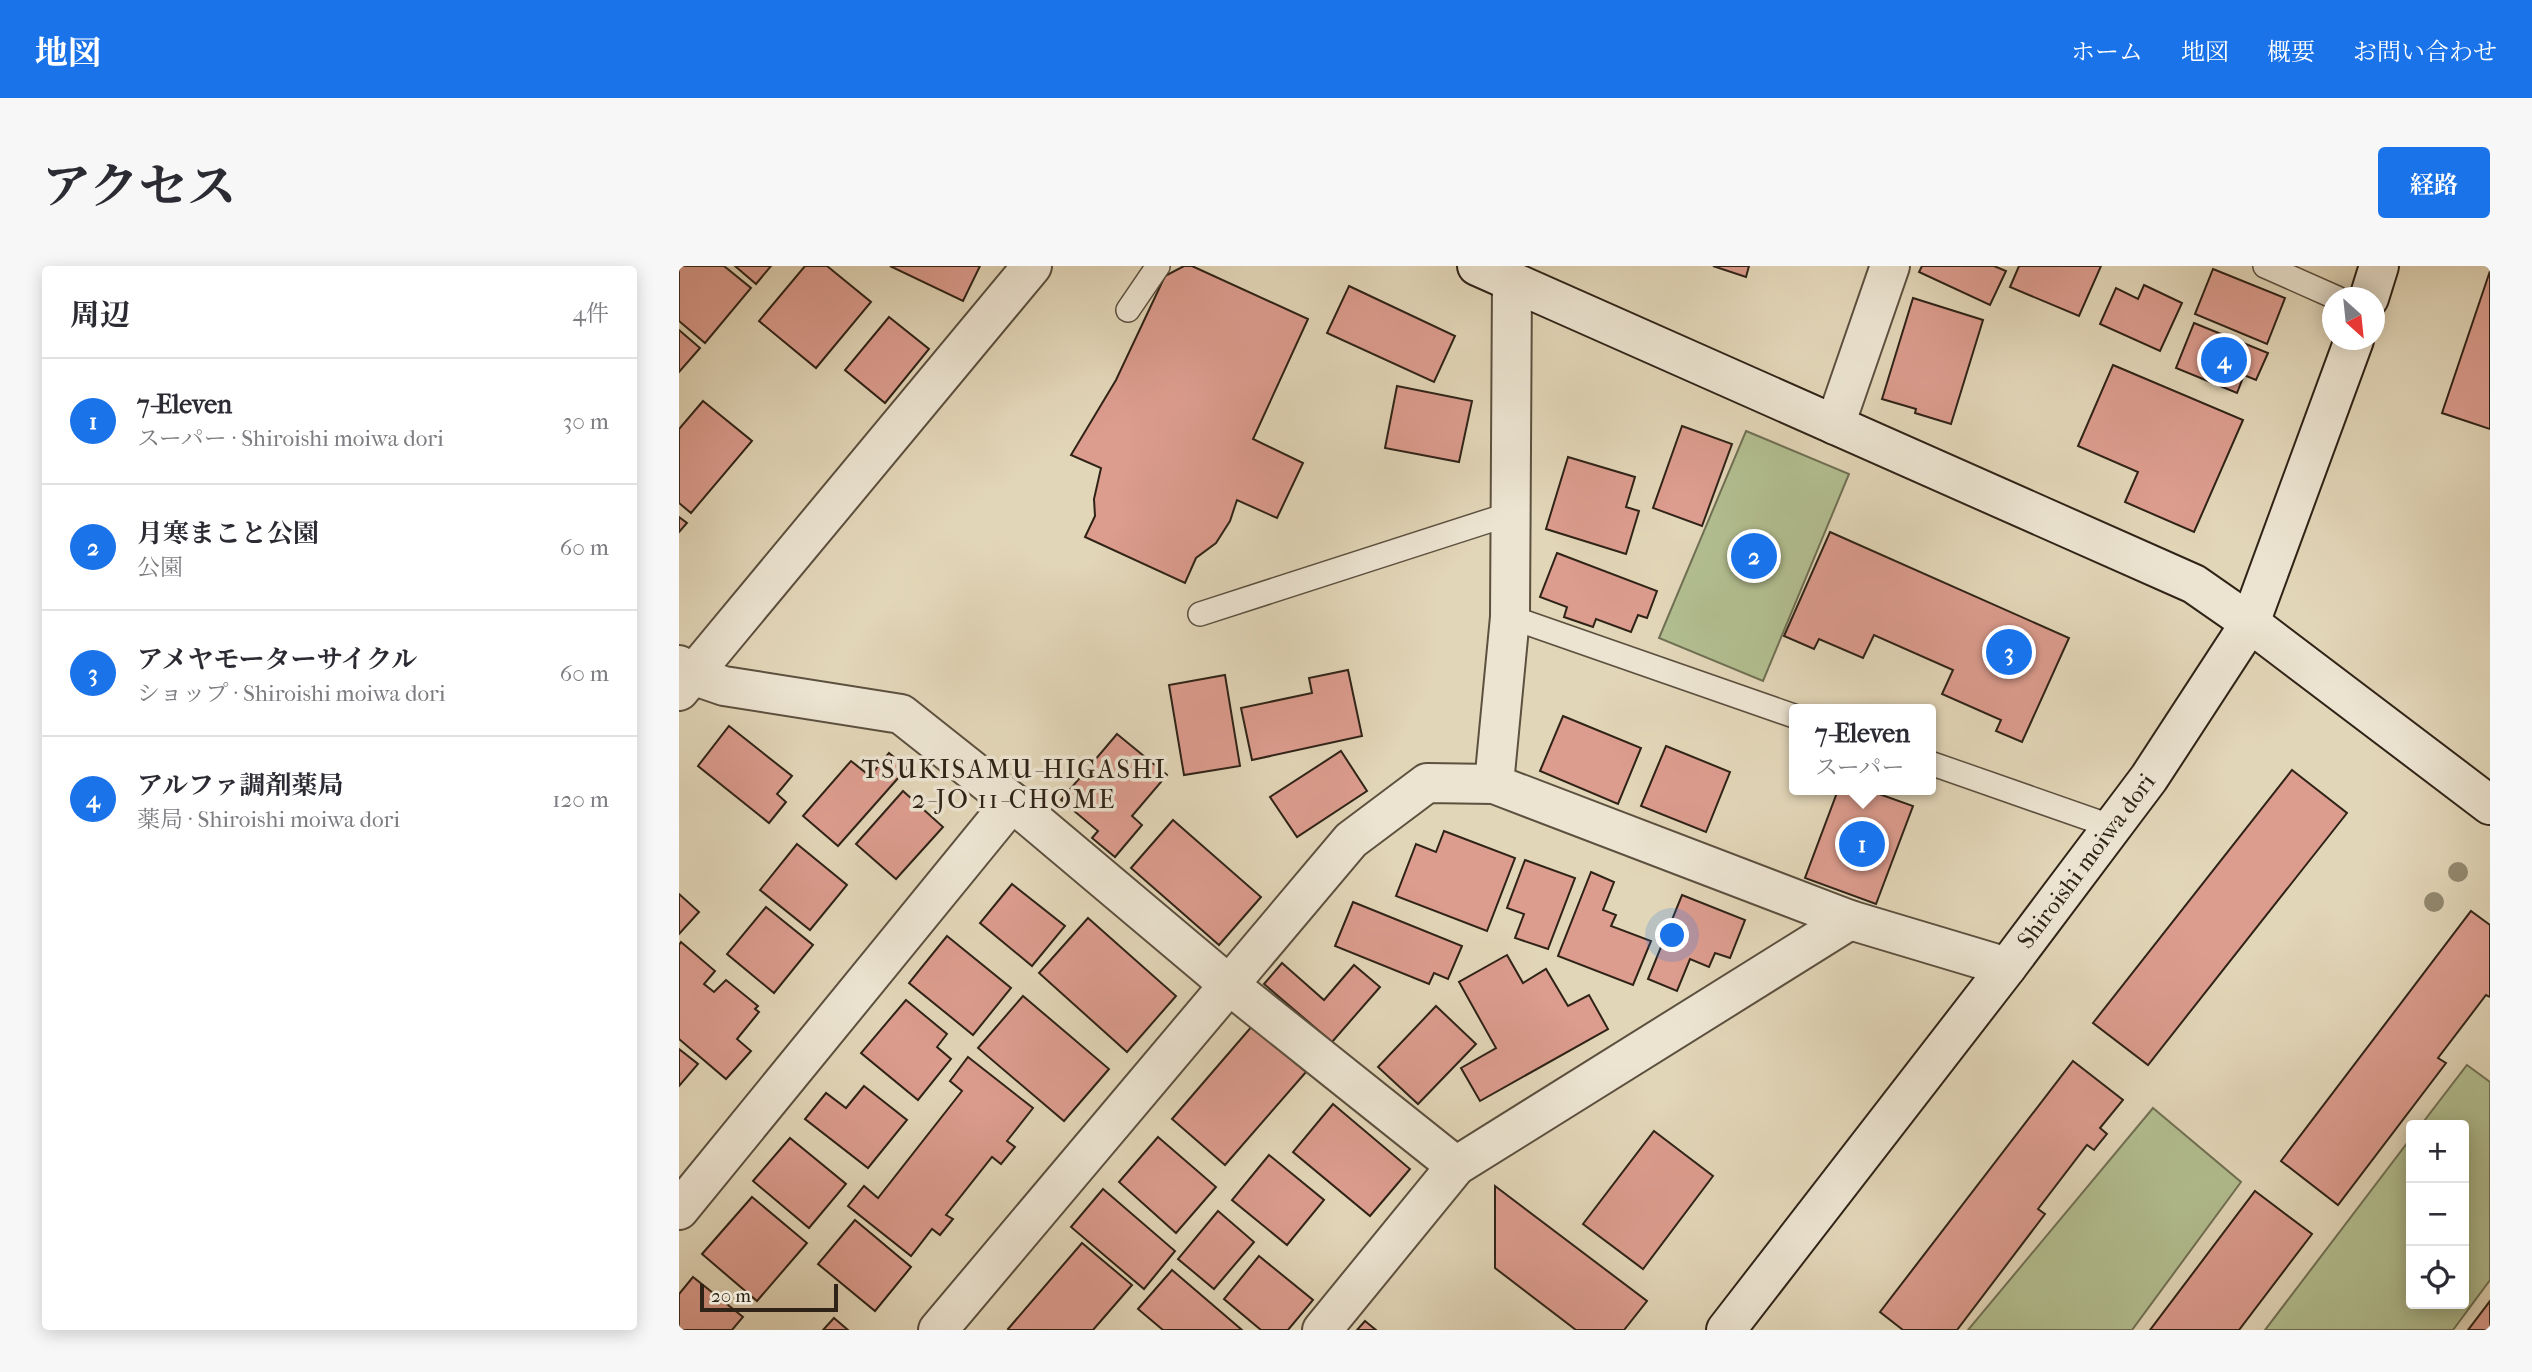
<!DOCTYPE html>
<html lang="ja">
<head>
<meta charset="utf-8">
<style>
  :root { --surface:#fff; --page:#f7f7f7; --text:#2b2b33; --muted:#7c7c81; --line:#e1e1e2; --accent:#1a73e8 }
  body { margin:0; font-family:"IM FELL French Canon","Noto Serif JP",serif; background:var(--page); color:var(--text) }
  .controls { position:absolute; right:21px; bottom:21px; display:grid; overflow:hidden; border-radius:7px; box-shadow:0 4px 18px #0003 }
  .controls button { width:63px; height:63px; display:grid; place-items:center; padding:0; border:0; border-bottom:2px solid var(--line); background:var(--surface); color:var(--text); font:35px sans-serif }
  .compass { position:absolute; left:1643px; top:21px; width:63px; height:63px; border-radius:50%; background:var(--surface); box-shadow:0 4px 18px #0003; rotate:153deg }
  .scale { position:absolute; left:21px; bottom:18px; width:138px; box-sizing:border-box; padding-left:7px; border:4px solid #2f2317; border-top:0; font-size:19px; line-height:24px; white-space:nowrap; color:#2f2317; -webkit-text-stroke:5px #ece4d1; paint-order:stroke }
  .you { position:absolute; left:994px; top:670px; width:24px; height:24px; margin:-18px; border:5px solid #fff; border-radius:50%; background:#1a73e8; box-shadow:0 0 0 10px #1a73e833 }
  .badge { display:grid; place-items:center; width:46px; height:46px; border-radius:50%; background:var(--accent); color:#fff; font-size:23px; font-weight:700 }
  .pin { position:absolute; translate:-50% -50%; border:4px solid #fff; box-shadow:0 2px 7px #0006 }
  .popup { position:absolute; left:1110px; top:438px; width:147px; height:91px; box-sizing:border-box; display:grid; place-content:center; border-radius:7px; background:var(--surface); filter:drop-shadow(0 2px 5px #0005); font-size:23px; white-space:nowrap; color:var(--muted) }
  .popup b { font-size:26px; color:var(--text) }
  .popup::after { content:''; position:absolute; left:50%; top:100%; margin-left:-14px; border:14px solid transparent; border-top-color:var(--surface) }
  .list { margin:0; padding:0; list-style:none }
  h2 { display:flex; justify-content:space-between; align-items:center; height:91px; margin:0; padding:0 28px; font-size:30px }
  h2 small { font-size:23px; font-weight:400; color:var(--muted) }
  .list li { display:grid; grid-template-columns:46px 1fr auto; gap:21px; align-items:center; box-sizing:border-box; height:126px; padding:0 28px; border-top:2px solid var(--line) }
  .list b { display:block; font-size:26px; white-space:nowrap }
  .list p { margin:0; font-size:23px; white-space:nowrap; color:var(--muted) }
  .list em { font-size:23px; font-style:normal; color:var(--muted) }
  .icon { flex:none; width:38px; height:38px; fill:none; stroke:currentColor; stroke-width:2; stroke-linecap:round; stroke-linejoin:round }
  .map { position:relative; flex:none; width:1811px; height:1064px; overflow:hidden; border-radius:7px }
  header { display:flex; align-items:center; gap:42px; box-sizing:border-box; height:98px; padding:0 35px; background:var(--accent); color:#fff }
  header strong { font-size:33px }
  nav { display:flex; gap:38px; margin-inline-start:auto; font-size:24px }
  .intro { display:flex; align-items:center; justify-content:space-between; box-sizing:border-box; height:168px; padding:0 42px }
  h1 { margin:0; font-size:49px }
  .button { padding:18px 32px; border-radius:7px; background:var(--accent); color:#fff; font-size:24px; font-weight:700 }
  main { display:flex; gap:42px; padding:0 42px }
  aside { flex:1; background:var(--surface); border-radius:7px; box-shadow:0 4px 18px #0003 }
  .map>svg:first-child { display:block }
  .green { fill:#b2be90; stroke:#707054; stroke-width:2 }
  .building { fill:#dc9c8e; stroke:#2f2317; stroke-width:2 }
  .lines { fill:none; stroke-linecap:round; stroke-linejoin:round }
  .lane-casing { stroke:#5c503f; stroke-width:26 }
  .street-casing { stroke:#5c503f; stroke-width:42 }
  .secondary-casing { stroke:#2f2317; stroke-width:42 }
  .lane { stroke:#ece4d1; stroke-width:23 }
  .street { stroke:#ece4d1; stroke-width:38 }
  .secondary { stroke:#ece4d1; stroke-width:38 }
  .tree { fill:#928970 }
  .labels { text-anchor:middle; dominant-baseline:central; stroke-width:7; stroke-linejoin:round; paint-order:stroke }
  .street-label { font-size:24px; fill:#2f2317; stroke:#ece4d1 }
  .neighbourhood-label { font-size:26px; letter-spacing:2px; fill:#2f2317; stroke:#ece4d1 }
</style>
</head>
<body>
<header>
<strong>地図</strong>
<nav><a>ホーム</a><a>地図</a><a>概要</a><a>お問い合わせ</a></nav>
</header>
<div class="intro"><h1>アクセス</h1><a class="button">経路</a></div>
<main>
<aside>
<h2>周辺<small>4件</small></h2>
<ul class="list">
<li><span class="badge">1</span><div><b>7-Eleven</b><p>スーパー · Shiroishi moiwa dori</p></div><em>30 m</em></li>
<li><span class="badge">2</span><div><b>月寒まこと公園</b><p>公園</p></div><em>60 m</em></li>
<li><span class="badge">3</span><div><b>アメヤモーターサイクル</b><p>ショップ · Shiroishi moiwa dori</p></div><em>60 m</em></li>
<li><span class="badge">4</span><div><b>アルファ調剤薬局</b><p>薬局 · Shiroishi moiwa dori</p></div><em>120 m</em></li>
</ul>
</aside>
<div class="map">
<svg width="1811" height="1064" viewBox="0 0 1811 1064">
  <rect width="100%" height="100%" fill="#e2d6b8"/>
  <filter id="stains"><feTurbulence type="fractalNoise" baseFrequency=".00286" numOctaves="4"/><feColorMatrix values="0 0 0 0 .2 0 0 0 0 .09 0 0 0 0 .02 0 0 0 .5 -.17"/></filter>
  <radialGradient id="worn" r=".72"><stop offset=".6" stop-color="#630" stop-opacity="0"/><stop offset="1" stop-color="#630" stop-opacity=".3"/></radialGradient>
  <!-- green -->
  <g class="green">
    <path d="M 1067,165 L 1170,208 L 1084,415 L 980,372 Z"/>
    <path d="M 1788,799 L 1811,816 L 1811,1014 L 1774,1064 L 1586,1064 L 1732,872 L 1732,1038 L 1785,1038 L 1785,859 L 1742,859 Z"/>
    <path d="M 1474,842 L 1562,916 L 1453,1064 L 1289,1064 Z"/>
  </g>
  <!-- building -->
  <g class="building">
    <path d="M 0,0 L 45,0 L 72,22 L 26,77 L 0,55 Z"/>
    <path d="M 56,0 L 92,0 L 77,18 Z"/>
    <path d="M 126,0 L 148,0 L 192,36 L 137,102 L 80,55 Z"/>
    <path d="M 211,0 L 301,0 L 284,35 Z"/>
    <path d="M 505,0 L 513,0 L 629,53 L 574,173 L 624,197 L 598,252 L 558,234 L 551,255 L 537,277 L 517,292 L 506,317 L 406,271 L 416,250 L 415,233 L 422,202 L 392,189 L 437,114 L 486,10 Z"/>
    <path d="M 1034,0 L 1070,0 L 1067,11 Z"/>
    <path d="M 1243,0 L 1315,0 L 1327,5 L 1311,39 L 1240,6 Z"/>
    <path d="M 1340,0 L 1422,0 L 1400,50 L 1331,21 Z"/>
    <path d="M 1534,3 L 1606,32 L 1588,78 L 1516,48 Z"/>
    <path d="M 1811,5 L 1811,163 L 1763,147 Z"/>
    <path d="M 1465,19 L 1503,37 L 1481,85 L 1421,58 L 1437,22 L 1459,33 Z"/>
    <path d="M 670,20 L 776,70 L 755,116 L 648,67 Z"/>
    <path d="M 1234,32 L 1304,54 L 1272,158 L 1236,147 L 1237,143 L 1203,133 Z"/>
    <path d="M 210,51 L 250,83 L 206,137 L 166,104 Z"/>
    <path d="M 1515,57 L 1589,87 L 1577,114 L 1565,109 L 1558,127 L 1497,102 Z"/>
    <path d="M 0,64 L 21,82 L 0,106 Z"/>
    <path d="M 1434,99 L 1564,154 L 1515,266 L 1446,236 L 1459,206 L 1399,180 Z"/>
    <path d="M 718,120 L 793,135 L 780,196 L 706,182 Z"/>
    <path d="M 24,135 L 73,175 L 12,247 L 0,237 L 0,163 Z"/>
    <path d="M 1003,160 L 1053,178 L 1023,260 L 974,242 Z"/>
    <path d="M 889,191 L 956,211 L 947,241 L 960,245 L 947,288 L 867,263 Z"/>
    <path d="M 0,251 L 8,257 L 0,266 Z"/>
    <path d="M 1151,266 L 1390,372 L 1343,476 L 1317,465 L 1322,454 L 1263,428 L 1274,404 L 1195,369 L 1184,392 L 1140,373 L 1135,383 L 1105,370 Z"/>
    <path d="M 878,287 L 978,325 L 968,352 L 959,349 L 952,366 L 917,353 L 914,361 L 885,351 L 888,341 L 861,331 Z"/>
    <path d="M 669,404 L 683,470 L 573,494 L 562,442 L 633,427 L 630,412 Z"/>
    <path d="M 546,409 L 561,500 L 505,509 L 490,419 Z"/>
    <path d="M 884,450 L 962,482 L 939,538 L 861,505 Z"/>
    <path d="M 50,460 L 113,510 L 98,528 L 107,536 L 90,557 L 19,500 Z"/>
    <path d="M 438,468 L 488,509 L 453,550 L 463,559 L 436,591 L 413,572 L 419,565 L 382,534 Z"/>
    <path d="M 987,480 L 1051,506 L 1027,566 L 962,540 Z"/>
    <path d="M 662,485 L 688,525 L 618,571 L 591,531 Z"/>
    <path d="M 210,487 L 228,502 L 159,580 L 124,550 L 172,495 L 191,510 Z"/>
    <path d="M 1613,504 L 1668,547 L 1469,799 L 1414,757 Z"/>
    <path d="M 1159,524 L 1189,524 L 1234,540 L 1197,638 L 1126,612 Z"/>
    <path d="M 224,525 L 264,561 L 217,613 L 177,578 Z"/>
    <path d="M 494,554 L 582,631 L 540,679 L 452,602 Z"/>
    <path d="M 765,565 L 836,592 L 808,665 L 717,630 L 737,578 L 757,586 Z"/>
    <path d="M 118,578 L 168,619 L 131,664 L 81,624 Z"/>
    <path d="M 846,594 L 896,612 L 869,683 L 836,672 L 845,648 L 828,642 Z"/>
    <path d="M 912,606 L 935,616 L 924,644 L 937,649 L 932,660 L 972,675 L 954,719 L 879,690 Z"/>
    <path d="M 333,618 L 386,660 L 353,700 L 301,657 Z"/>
    <path d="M 0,628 L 20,646 L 0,668 Z"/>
    <path d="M 1003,629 L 1066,654 L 1051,692 L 1036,687 L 1030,701 L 1011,693 L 998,725 L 969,713 Z"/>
    <path d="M 674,636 L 783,680 L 769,713 L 755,707 L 750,718 L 656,680 Z"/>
    <path d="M 87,641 L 134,679 L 95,727 L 48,688 Z"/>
    <path d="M 1792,645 L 1811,659 L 1811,731 L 1807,729 L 1759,792 L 1767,797 L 1659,939 L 1602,895 Z"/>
    <path d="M 409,652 L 497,730 L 448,786 L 360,707 Z"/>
    <path d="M 268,670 L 332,722 L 294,769 L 230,717 Z"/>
    <path d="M 2,676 L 36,705 L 25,718 L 35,726 L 47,714 L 79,740 L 76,743 L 80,746 L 58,773 L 72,785 L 47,813 L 0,773 L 0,679 Z"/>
    <path d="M 828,689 L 844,717 L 867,703 L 889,740 L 910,729 L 929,763 L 801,835 L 782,802 L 817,782 L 780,716 Z"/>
    <path d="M 603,697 L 645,734 L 675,699 L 701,721 L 653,776 L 585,718 Z"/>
    <path d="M 344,730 L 430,803 L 385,855 L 299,782 Z"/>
    <path d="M 227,734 L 268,768 L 258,781 L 272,793 L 239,834 L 182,787 Z"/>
    <path d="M 757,740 L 797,778 L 739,838 L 699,801 Z"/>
    <path d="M 574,759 L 627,806 L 546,899 L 493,853 Z"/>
    <path d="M 0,783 L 19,798 L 0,820 Z"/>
    <path d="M 289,791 L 354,842 L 328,875 L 336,881 L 322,898 L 313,891 L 267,949 L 274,953 L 261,969 L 253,963 L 232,990 L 169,940 L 185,920 L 199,932 L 283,825 L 271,815 Z"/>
    <path d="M 1394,795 L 1444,834 L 1421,862 L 1428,868 L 1415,884 L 1408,879 L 1359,943 L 1366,948 L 1278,1064 L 1224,1064 L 1201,1046 Z"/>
    <path d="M 185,820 L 228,854 L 189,902 L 126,853 L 147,827 L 167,842 Z"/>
    <path d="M 654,838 L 731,903 L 691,950 L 614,886 Z"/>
    <path d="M 975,865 L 1034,910 L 964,1003 L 904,958 Z"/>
    <path d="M 479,871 L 537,921 L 497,967 L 440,916 Z"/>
    <path d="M 111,872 L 167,918 L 130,962 L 74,915 Z"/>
    <path d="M 590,889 L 645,934 L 608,979 L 553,934 Z"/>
    <path d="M 816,920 L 968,1035 L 945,1064 L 897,1064 L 816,1002 Z"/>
    <path d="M 424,923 L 496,985 L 465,1023 L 392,961 Z"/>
    <path d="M 1576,925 L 1633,968 L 1560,1064 L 1471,1064 Z"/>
    <path d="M 73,931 L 128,977 L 78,1035 L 23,988 Z"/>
    <path d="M 539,945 L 575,976 L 535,1023 L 499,993 Z"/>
    <path d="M 176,954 L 232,1001 L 196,1045 L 139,998 Z"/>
    <path d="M 403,977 L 453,1019 L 414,1064 L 330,1064 L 329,1063 Z"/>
    <path d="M 580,990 L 634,1034 L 609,1064 L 582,1064 L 545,1033 Z"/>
    <path d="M 493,1004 L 563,1064 L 484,1064 L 459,1043 Z"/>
    <path d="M 14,1011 L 64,1051 L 53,1064 L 0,1064 L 0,1028 Z"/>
    <path d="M 1811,1035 L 1811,1064 L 1789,1064 Z"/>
    <path d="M 155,1052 L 169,1064 L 144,1064 Z"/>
    <path d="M 686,1055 L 697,1064 L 678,1064 Z"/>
  </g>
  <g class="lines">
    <defs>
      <g id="lane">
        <path d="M 1586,0 L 1658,32"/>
        <path d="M 449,44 L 479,0"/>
        <path d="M 521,348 L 831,248"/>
        <path d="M 831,351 L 1115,450"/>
        <path d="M 1251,497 L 1434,561"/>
      </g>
      <g id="street">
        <path d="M 1156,159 L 1211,0"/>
        <path d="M 0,399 L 13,409 L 45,420 L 222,448 L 333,536 L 549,718 L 777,900"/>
        <path d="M 0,425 L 353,0"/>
        <path d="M 815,518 L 831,351 L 833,15"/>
        <path d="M 0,944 L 333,536"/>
        <path d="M 259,1064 L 672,574 L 748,517 L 815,518 L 1171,654 L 1328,701"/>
        <path d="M 643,1064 L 777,900 L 1171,654"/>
      </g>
      <g id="secondary">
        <path d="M 798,0 L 1515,318 L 1571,357 L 1811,539"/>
        <path d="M 1690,32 L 1700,0"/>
        <path d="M 1047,1064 L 1328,701 L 1470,512 L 1571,357 L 1675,74"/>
      </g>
    </defs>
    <!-- lane casing -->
    <use href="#lane" class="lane-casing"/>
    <!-- street casing -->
    <use href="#street" class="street-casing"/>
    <!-- secondary casing -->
    <use href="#secondary" class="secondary-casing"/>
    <!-- lane -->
    <use href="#lane" class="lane"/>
    <!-- street -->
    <use href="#street" class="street"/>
    <!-- secondary -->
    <use href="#secondary" class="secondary"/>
  </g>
  <!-- trees -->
  <g class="tree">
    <circle cx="1779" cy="606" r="10"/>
    <circle cx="1755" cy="636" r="10"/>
  </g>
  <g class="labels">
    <!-- street labels -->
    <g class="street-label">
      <text transform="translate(1407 595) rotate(-53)">Shiroishi moiwa dori</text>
    </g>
    <!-- neighbourhood labels -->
    <g class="neighbourhood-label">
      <text x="335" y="503">TSUKISAMU-HIGASHI<tspan x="335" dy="30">2-JO 11-CHOME</tspan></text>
    </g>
  </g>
  <rect width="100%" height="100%" filter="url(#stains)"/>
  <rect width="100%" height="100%" fill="url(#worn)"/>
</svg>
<div class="controls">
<button>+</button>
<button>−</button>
<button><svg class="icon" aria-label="locate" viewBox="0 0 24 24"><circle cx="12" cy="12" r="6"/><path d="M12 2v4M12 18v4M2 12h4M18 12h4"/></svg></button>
</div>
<svg class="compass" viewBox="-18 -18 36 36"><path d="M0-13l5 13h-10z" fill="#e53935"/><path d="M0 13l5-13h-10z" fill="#7c7c81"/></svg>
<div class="scale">20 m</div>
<div class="you"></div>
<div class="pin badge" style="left:1183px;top:578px">1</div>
<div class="popup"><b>7-Eleven</b>スーパー</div>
<div class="pin badge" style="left:1075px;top:290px">2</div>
<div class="pin badge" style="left:1330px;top:386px">3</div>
<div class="pin badge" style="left:1545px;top:94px">4</div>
</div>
</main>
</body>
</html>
